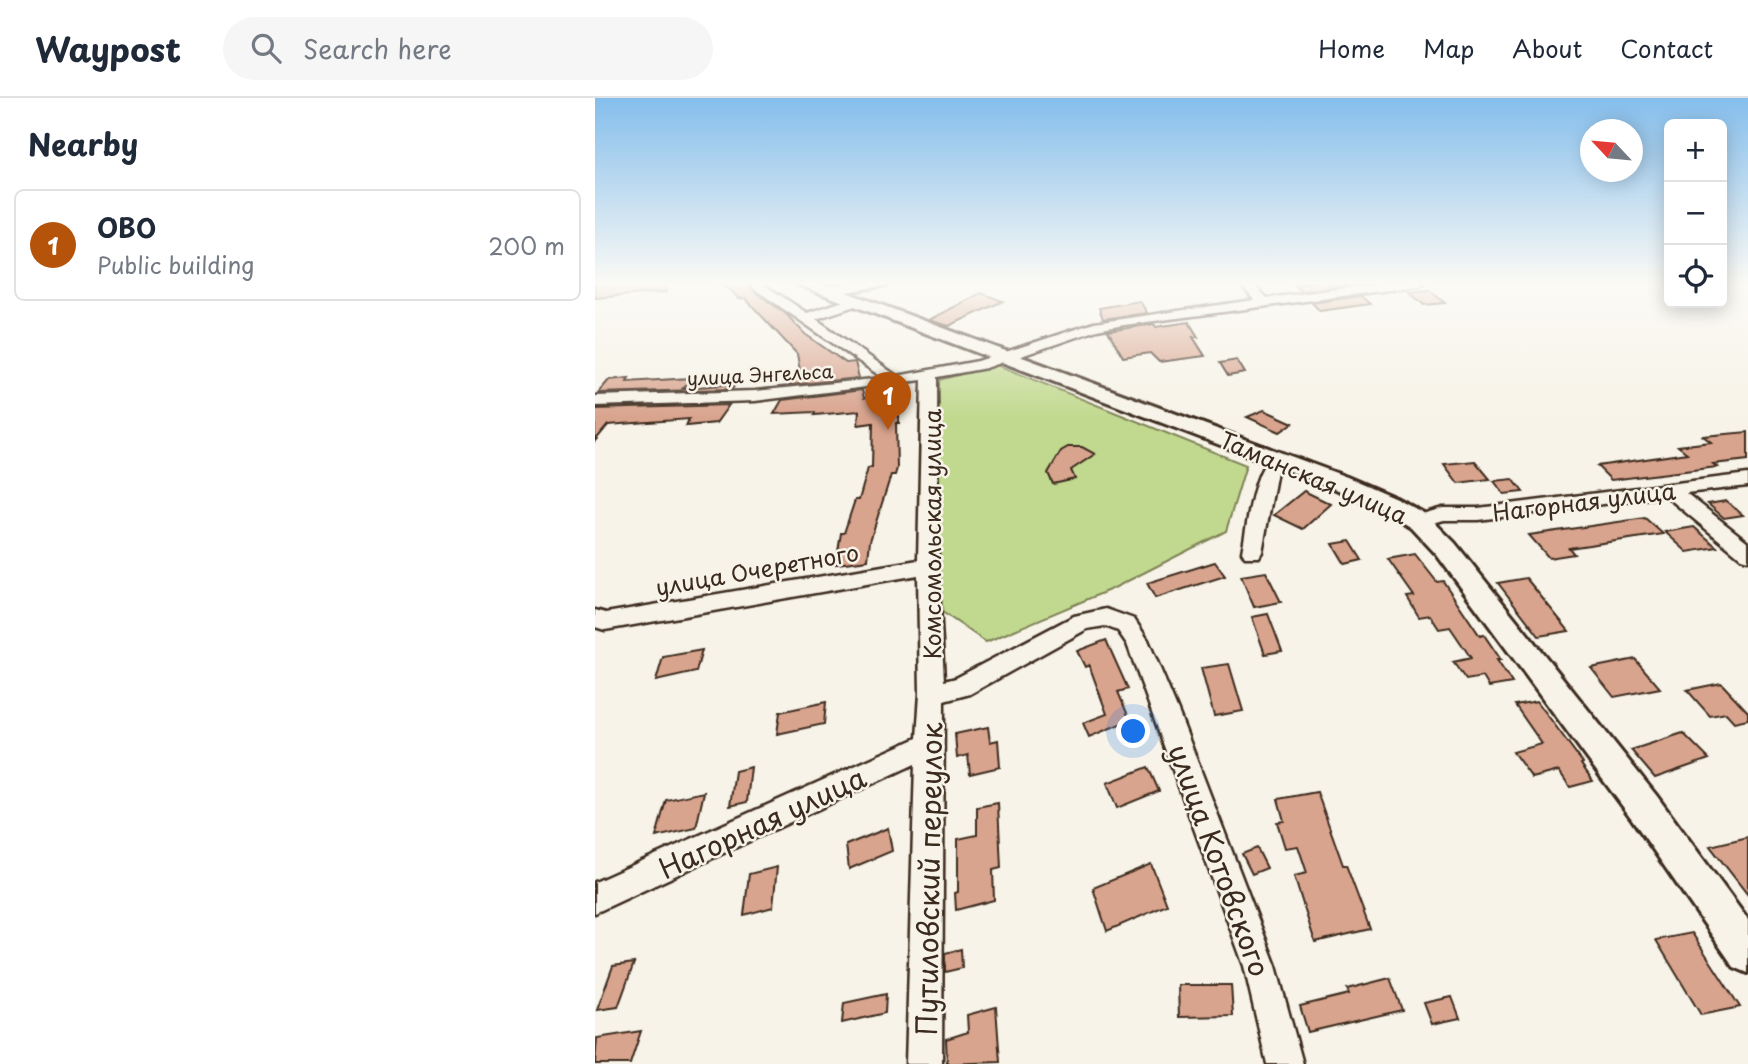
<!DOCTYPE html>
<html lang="en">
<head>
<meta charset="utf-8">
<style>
  :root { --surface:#fff; --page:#f6f6f7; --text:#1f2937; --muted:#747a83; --line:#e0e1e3; --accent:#b45309 }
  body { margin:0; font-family:"Playpen Sans",sans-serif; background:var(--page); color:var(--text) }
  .controls { position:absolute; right:21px; top:21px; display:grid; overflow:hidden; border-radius:10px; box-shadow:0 4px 18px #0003 }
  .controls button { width:63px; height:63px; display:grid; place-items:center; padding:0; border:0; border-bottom:2px solid var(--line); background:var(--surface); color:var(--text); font:35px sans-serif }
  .compass { position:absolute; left:985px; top:21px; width:63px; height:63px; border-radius:50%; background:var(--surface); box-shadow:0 4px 18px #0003; rotate:296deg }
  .you { position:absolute; left:539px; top:634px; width:24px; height:24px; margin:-18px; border:5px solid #fff; border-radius:50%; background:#1a73e8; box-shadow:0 0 0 10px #1a73e833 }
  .badge { display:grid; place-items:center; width:46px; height:46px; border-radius:50%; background:var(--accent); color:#fff; font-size:23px; font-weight:700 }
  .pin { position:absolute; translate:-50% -58px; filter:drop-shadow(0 2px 4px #0008) }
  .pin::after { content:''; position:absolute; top:37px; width:24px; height:21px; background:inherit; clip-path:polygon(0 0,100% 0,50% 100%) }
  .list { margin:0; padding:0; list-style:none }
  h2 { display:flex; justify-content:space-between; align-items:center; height:91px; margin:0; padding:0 28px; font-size:30px }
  h2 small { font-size:23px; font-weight:400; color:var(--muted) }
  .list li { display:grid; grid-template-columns:46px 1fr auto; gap:21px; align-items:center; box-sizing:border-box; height:112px; margin:0 14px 14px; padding:0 14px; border:2px solid var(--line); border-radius:10px }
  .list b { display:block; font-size:26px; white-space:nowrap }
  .list p { margin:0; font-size:23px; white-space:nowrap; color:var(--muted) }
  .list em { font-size:23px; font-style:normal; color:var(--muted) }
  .icon { flex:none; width:38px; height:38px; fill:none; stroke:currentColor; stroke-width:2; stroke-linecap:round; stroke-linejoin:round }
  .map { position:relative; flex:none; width:1153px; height:966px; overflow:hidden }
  header { display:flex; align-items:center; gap:42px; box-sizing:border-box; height:98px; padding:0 35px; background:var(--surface); border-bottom:2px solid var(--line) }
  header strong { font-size:33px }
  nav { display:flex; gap:38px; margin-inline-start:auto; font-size:24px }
  .search { width:490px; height:63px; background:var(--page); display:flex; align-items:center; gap:18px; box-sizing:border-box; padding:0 24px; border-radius:38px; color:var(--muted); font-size:26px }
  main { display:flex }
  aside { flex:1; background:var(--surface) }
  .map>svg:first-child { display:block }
  .green { fill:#c1d98f; stroke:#7e8256; stroke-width:2 }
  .building { fill:#d9a48e; stroke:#3b2a1e; stroke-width:2 }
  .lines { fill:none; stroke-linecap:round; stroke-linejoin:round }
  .minor-casing { stroke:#3b2a1e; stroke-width:5 }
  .tertiary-casing { stroke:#3b2a1e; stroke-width:6 }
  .minor { fill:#f7f3e8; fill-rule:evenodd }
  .tertiary { fill:#f7f3e8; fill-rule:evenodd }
  .labels { text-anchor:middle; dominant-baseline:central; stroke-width:5; stroke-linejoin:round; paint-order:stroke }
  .far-street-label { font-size:19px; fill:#3b2a1e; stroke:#f7f3e8 }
  .street-label { font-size:23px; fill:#3b2a1e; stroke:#f7f3e8 }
  .near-street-label { font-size:28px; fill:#3b2a1e; stroke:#f7f3e8 }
</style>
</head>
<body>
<header>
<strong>Waypost</strong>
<div class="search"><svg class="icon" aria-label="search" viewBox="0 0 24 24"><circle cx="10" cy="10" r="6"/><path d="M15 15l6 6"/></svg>Search here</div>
<nav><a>Home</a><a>Map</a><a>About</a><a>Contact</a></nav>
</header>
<main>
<aside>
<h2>Nearby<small></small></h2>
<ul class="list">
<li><span class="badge">1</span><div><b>ОВО</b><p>Public building</p></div><em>200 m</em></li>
</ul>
</aside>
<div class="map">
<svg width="1153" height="966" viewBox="0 0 1153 966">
  <rect width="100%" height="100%" fill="#f7f3e8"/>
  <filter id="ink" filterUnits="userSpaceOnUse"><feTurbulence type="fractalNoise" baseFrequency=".0143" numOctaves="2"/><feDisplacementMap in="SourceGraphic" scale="14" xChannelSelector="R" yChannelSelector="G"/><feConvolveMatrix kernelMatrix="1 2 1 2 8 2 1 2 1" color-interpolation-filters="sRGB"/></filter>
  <g filter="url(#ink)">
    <!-- green -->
    <path class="green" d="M 402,267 L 651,367 L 631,433 L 519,490 L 391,544 L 340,509 L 339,304 L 344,282 Z"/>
    <!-- building -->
    <g class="building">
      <path d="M 0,184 L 70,184 L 71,194 L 0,200 Z"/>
      <path d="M 119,184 L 154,186 L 156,191 L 191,216 L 210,236 L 251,265 L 260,264 L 264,280 L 195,287 L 199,279 L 206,278 L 202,256 L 150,200 L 144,201 L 136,192 Z"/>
      <path d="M 717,184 L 748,184 L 753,187 L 706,193 L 699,186 Z"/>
      <path d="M 834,192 L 850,205 L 829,207 L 814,194 Z"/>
      <path d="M 386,195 L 408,203 L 354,228 L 334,222 Z"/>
      <path d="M 766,198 L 775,206 L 725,213 L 717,205 Z"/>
      <path d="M 545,203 L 552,215 L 508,221 L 504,210 Z"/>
      <path d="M 594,224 L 603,239 L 598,239 L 610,258 L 564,264 L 555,255 L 528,259 L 513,233 L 559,226 L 561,229 Z"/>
      <path d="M 642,262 L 650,275 L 633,278 L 625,265 Z"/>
      <path d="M 34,280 L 32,284 L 97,280 L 88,290 L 141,286 L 137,291 L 3,295 L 14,282 Z"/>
      <path d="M 267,292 L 269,300 L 304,296 L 304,325 L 301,325 L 302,370 L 300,377 L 296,377 L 275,443 L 273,462 L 241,466 L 246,435 L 249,435 L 260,402 L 264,402 L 273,370 L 277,369 L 278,325 L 263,327 L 264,313 L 219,317 L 220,314 L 179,316 L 187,302 Z"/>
      <path d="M 134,307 L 121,325 L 91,328 L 94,321 L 13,327 L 0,343 L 0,311 Z"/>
      <path d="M 669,312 L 698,325 L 685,334 L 652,319 Z"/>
      <path d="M 1153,334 L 1153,362 L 1118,366 L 1122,369 L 1016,382 L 1002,368 L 1092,355 L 1083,348 L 1116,344 L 1108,338 Z"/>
      <path d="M 473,349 L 487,349 L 500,356 L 476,372 L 480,381 L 458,386 L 453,375 L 466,353 Z"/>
      <path d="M 880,363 L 895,381 L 863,385 L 849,366 Z"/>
      <path d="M 918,381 L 928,394 L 909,396 L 899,383 Z"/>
      <path d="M 709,393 L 736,406 L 708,431 L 679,417 Z"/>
      <path d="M 1131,403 L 1148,417 L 1129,420 L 1113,406 Z"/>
      <path d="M 1050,420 L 1068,436 L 974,450 L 979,456 L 954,460 L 934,437 Z"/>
      <path d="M 1099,429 L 1122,449 L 1092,454 L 1070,434 Z"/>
      <path d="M 755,443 L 767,462 L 750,466 L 738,446 Z"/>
      <path d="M 820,456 L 842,484 L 848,483 L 885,538 L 889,537 L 906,562 L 902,562 L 917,585 L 894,589 L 888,579 L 871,582 L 858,564 L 876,560 L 855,529 L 844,531 L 835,517 L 824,519 L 812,499 L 819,498 L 793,461 Z"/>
      <path d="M 620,464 L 630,478 L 560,500 L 552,485 Z"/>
      <path d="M 671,474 L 686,504 L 659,509 L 646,478 Z"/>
      <path d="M 931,480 L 974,533 L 944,538 L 903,485 Z"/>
      <path d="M 673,516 L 687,553 L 670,556 L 657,519 Z"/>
      <path d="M 511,542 L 533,591 L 523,594 L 535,622 L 494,639 L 488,625 L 512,616 L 494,567 L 490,569 L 482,553 Z"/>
      <path d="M 107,552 L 101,574 L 61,583 L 68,559 Z"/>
      <path d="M 1040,561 L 1065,590 L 1019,599 L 996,570 Z"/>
      <path d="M 634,566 L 648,613 L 619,618 L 606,570 Z"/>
      <path d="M 1126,585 L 1153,614 L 1153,621 L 1139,624 L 1131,615 L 1115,618 L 1092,592 Z"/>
      <path d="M 942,603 L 988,665 L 986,666 L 998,683 L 975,689 L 964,673 L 937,680 L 918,654 L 947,646 L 920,607 Z"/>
      <path d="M 231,604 L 229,626 L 182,636 L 185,614 Z"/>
      <path d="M 393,629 L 395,644 L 403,642 L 405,669 L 375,676 L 373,657 L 362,660 L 360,636 Z"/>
      <path d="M 1088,635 L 1114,661 L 1060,680 L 1036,652 Z"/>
      <path d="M 156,669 L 152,704 L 135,708 L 140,673 Z"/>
      <path d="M 553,669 L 564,693 L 522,710 L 512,685 Z"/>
      <path d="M 109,694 L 101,730 L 61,739 L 71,702 Z"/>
      <path d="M 722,694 L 748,767 L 751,767 L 775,831 L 720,844 L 699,778 L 712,775 L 703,748 L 690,750 L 682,724 L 689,723 L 683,701 Z"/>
      <path d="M 403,705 L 406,770 L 398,772 L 399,802 L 361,812 L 360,795 L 363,794 L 363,741 L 382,737 L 382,709 Z"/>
      <path d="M 293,730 L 297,753 L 254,771 L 251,747 Z"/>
      <path d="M 1153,739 L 1153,797 L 1115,748 Z"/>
      <path d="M 662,750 L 672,770 L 657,776 L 647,756 Z"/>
      <path d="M 556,766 L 572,807 L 512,833 L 498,790 Z"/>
      <path d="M 182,769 L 178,809 L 149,817 L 154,776 Z"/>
      <path d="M 1097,835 L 1145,909 L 1106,917 L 1061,842 Z"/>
      <path d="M 366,851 L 367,870 L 350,874 L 350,855 Z"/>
      <path d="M 39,865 L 23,909 L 2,912 L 18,868 Z"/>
      <path d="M 795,880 L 807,912 L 713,934 L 705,908 L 754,896 L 752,891 Z"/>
      <path d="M 583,887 L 636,887 L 638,918 L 584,919 Z"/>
      <path d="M 291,896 L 290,915 L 247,925 L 249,905 Z"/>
      <path d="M 857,899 L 865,920 L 837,926 L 829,905 Z"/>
      <path d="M 401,909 L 405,964 L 352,966 L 351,941 L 373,934 L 372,917 Z"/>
      <path d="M 46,933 L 35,966 L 0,966 L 2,940 Z"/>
    </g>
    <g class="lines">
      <defs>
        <g id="minor">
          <path d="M 157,184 L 165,184 L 212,215 L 258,200 L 266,200 L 266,206 L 221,221 L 302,278 L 383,263 L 499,225 L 659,202 L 644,184 L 656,184 L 672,200 L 800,184 L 830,184 L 824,188 L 529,227 L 502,232 L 391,270 L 342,279 L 343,468 L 349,583 L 361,580 L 479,518 L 511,511 L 539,521 L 553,542 L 583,613 L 681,868 L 708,966 L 672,966 L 649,868 L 532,546 L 523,533 L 510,528 L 492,531 L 375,596 L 349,603 L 347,966 L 311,966 L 320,666 L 0,815 L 0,784 L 322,640 L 325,595 L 323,477 L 10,532 L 0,529 L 0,512 L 11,515 L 323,462 L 327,282 L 160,303 L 0,308 L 0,298 L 160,293 L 288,280 L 157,189 Z"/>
          <path d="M 683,355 L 692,360 L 682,373 L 667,454 L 664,459 L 650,459 L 647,454 C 652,431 658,361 683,355 Z"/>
          <path d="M 1153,376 L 1153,388 L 1091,395 L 1153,444 L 1153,462 L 1146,460 L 1071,398 L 883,422 L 849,422 L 824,429 L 817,427 L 814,423 L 817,419 L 848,410 L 883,410 Z"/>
        </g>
        <path id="tertiary" d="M 201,184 L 222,184 L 234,188 L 261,184 L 294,184 L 292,187 L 251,194 L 752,379 L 801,400 L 832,417 L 860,445 L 1061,697 L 1153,822 L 1153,875 L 1139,869 L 1037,721 L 842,457 L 816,429 L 785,410 L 736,389 L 204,187 Z"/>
      </defs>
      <!-- minor casing -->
      <use href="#minor" class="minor-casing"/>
      <!-- tertiary casing -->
      <use href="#tertiary" class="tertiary-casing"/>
      <!-- minor -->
      <use href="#minor" class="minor"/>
      <!-- tertiary -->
      <use href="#tertiary" class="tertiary"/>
    </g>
  </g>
  <!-- sky -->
  <linearGradient id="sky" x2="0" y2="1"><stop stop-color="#85beec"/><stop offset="0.58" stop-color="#fbfaf5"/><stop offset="1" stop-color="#fbfaf5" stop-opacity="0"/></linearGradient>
  <rect width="1153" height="319" fill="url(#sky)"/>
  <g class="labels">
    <!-- far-street labels -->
    <g class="far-street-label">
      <text transform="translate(165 276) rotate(-3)">улица Энгельса</text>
    </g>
    <!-- street labels -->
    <g class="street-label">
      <text transform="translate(719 379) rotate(23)">Таманская улица</text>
      <text transform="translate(989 403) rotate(-7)">Нагорная улица</text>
      <text transform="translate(336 436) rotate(-90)">Комсомольская улица</text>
      <text transform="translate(162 471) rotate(-10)">улица Очеретного</text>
    </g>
    <!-- near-street labels -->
    <g class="near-street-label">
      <text transform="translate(167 724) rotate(-25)">Нагорная улица</text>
      <text transform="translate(625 762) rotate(70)">улица Котовского</text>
      <text transform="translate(333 781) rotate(-89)">Путиловский переулок</text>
    </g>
  </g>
</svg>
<div class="controls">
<button>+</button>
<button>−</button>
<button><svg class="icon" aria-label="locate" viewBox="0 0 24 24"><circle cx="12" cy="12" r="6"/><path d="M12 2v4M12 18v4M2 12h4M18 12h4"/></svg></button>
</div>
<svg class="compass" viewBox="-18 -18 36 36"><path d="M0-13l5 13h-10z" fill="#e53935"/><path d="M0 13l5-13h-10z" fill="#747a83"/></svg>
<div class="you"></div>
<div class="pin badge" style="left:293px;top:332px">1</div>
</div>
</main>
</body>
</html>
